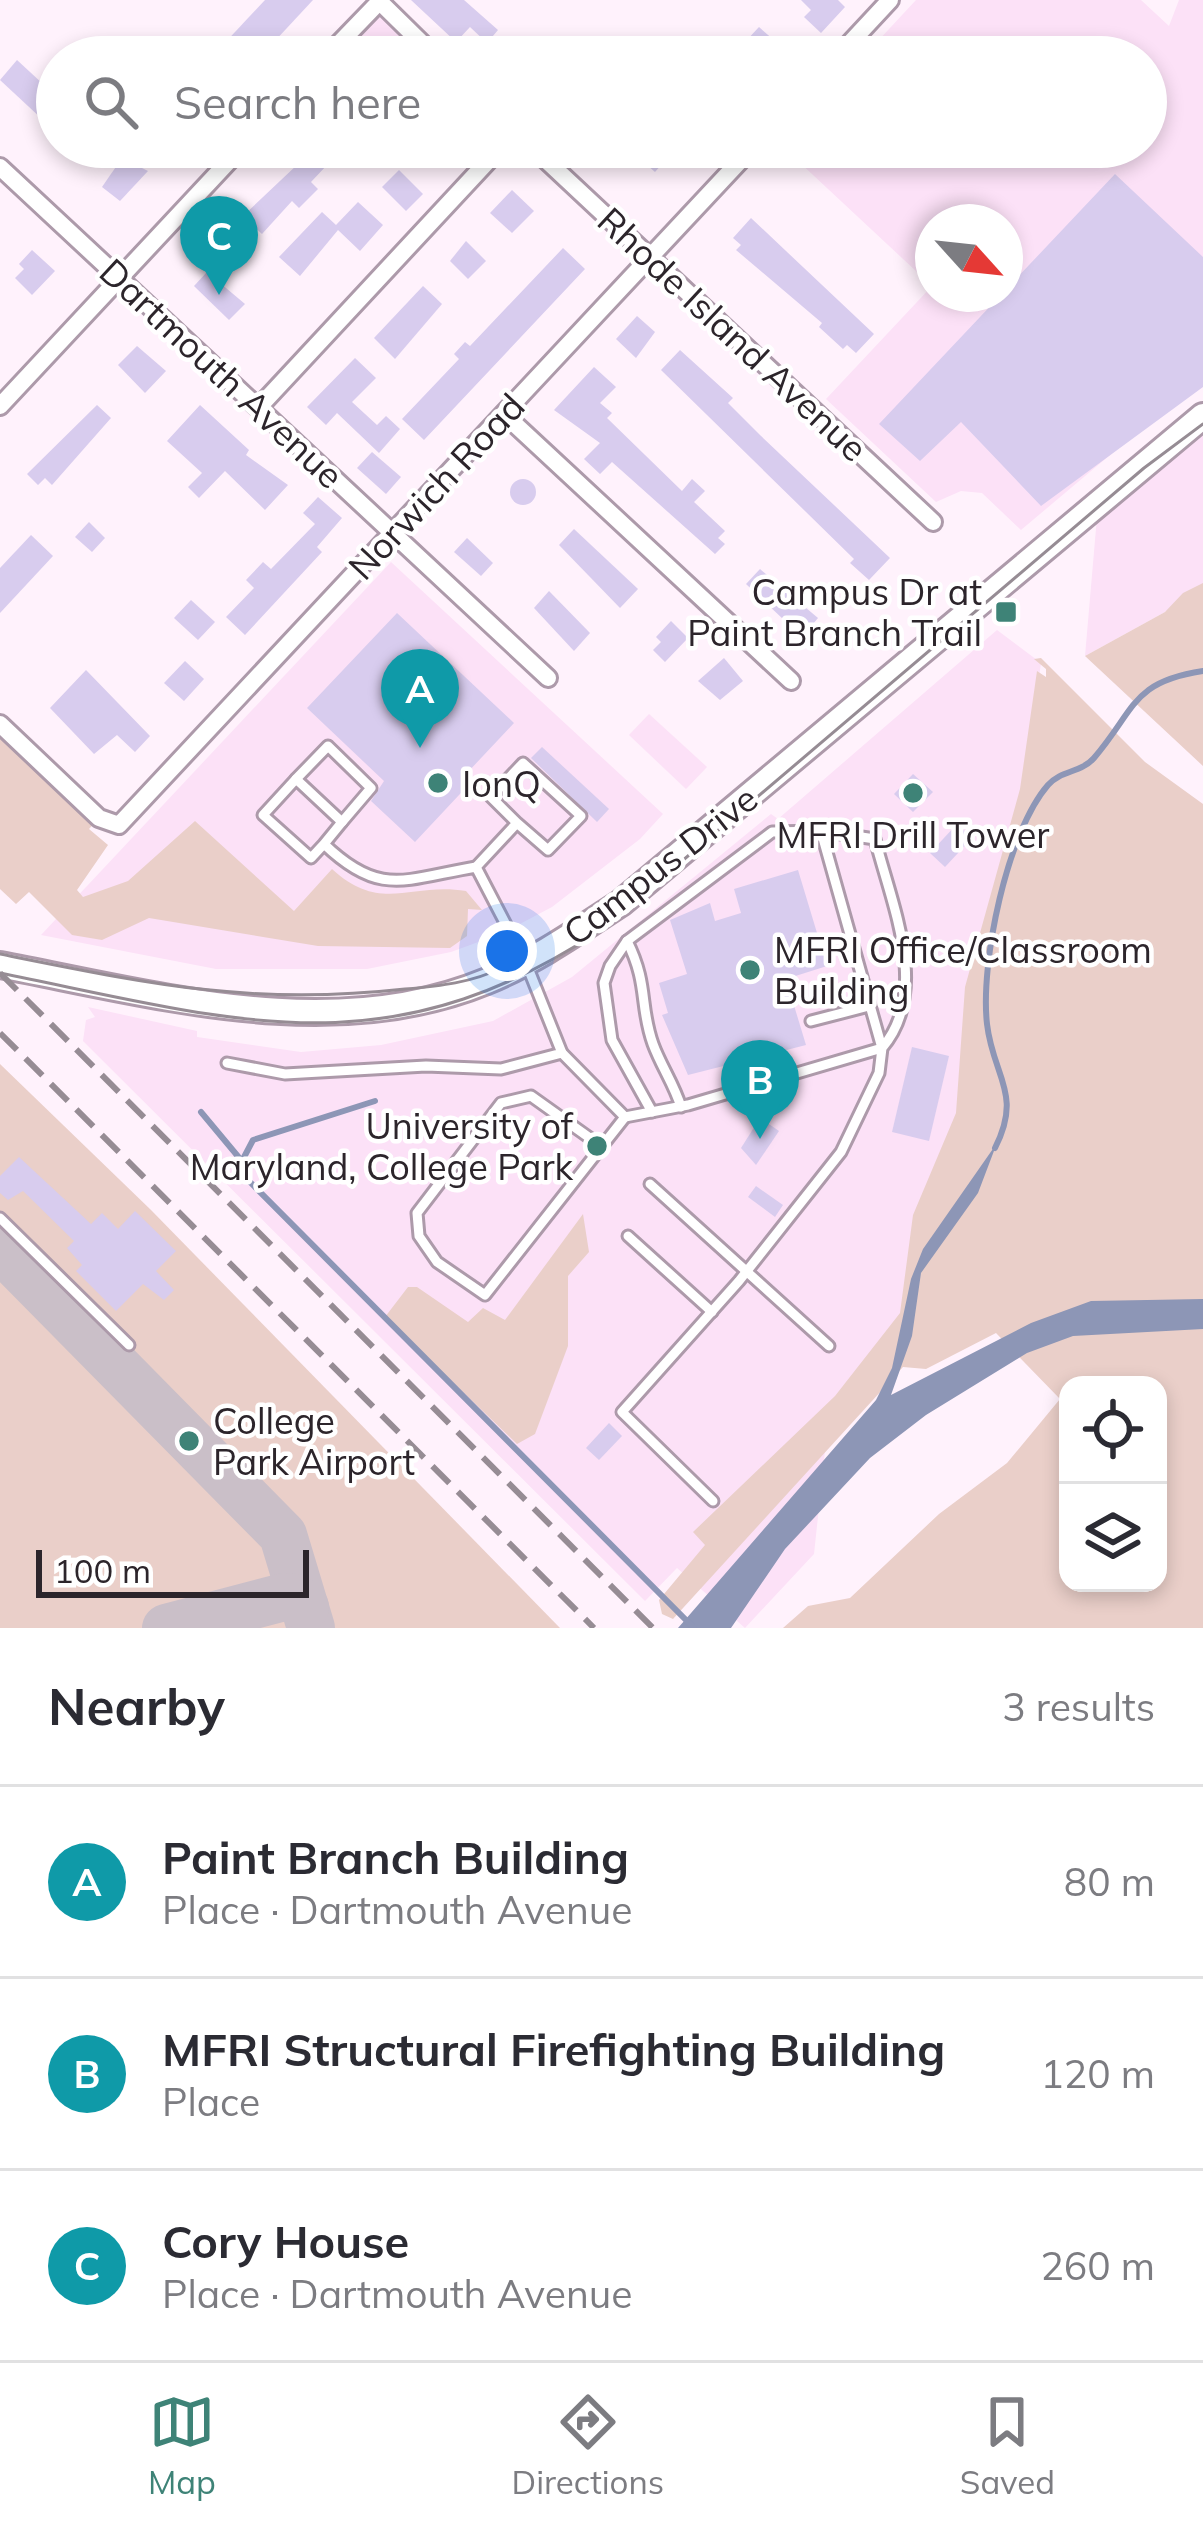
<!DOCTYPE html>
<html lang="en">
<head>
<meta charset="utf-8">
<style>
  :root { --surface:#fff; --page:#f2f2f3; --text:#2b2b33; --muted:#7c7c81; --line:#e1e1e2; --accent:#3e8377 }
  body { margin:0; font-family:Mulish,sans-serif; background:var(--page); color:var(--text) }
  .controls { position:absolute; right:36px; bottom:36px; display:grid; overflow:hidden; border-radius:24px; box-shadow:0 6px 18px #0003 }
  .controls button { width:108px; height:108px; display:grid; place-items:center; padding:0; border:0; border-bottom:3px solid var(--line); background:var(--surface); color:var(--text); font:60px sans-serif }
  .compass { position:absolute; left:915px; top:204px; width:108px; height:108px; border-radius:50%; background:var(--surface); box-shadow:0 6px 18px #0003; rotate:117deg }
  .scale { position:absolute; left:36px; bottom:30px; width:273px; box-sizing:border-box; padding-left:12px; border:6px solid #2c252b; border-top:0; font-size:33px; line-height:42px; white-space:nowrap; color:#2c252b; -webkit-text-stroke:9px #fff; paint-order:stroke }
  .you { position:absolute; left:507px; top:951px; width:42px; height:42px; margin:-30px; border:9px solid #fff; border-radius:50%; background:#1a73e8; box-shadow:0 0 0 18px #1a73e833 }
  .badge { display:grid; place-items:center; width:78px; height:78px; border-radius:50%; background:var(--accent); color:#fff; font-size:39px; font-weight:700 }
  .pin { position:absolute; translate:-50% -99px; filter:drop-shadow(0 3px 6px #0008) }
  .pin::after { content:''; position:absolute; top:63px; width:42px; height:36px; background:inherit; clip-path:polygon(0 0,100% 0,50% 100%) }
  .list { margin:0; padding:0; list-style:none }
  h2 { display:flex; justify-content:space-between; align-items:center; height:156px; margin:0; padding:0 48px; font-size:51px }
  h2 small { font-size:39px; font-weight:400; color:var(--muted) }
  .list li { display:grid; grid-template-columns:78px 1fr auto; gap:36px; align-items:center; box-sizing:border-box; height:192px; padding:0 48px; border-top:3px solid var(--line) }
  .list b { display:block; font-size:45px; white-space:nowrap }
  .list p { margin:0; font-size:39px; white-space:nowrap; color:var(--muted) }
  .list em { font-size:39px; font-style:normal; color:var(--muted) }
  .icon { flex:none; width:66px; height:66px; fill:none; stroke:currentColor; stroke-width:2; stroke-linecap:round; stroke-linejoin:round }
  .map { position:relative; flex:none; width:1203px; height:1628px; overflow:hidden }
  .search { position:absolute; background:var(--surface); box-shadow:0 6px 18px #0003; left:36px; right:36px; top:36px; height:132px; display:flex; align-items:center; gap:30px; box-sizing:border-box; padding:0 42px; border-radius:66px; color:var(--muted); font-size:45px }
  .sheet { height:732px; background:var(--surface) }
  nav { display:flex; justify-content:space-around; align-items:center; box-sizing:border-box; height:168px; border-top:3px solid var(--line); background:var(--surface); font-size:33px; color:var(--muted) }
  nav a { display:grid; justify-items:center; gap:6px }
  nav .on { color:var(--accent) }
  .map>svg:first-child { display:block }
  .built { fill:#fce1f7; fill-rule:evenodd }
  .green { fill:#eacfc9; fill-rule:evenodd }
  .water { fill:#8d96b6 }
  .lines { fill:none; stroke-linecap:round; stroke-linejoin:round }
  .stream { stroke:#8d96b6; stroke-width:6 }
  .taxiway { stroke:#cabfc8; stroke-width:48 }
  .building { fill:#d8ccee }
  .lane-casing { stroke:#ad9aaa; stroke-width:15 }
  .street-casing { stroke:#ad9aaa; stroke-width:22 }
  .secondary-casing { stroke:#ad9aaa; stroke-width:30 }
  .lane { stroke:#fff; stroke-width:9 }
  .street { stroke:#fff; stroke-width:16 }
  .secondary { stroke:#fff; stroke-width:24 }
  .tram { stroke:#968c94; stroke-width:3 }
  .rail { stroke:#968c94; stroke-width:6; stroke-dasharray:24 12; stroke-linecap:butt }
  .poi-dot { fill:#3e8377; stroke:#fff; stroke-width:4.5 }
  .labels { text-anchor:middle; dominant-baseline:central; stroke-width:9; stroke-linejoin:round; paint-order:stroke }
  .street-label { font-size:36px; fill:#2c252b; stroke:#fff }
  .poi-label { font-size:36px; fill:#2c252b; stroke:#fff; text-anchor:start }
</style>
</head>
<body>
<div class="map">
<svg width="1203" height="1628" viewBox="0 0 1203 1628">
  <rect width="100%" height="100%" fill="#fff2fc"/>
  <!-- built -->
  <g class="built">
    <path d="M 916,0 L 1141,0 L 1169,26 L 1179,0 L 1203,0 L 1203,386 L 1135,434 L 1021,530 L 982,493 L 961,491 L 936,502 L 826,399 L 932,286 L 783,147 L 1146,147 L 1146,57 L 863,57 ZM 933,222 L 1005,222 L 1005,294 L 933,294 Z"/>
    <path d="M 380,1 L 436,57 L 325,57 Z"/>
    <path d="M 1203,435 L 1203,591 L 1085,656 L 1097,517 Z"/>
    <path d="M 391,562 L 663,814 L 640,839 L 552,907 L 503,933 L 451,952 L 367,969 L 216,969 L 41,935 Z"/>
    <path d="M 997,630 L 1041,663 L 955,1253 L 825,1451 L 814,1554 L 745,1628 L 677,1568 L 645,1601 L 83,1041 L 86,1020 L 95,1017 L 88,1007 L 197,1031 L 197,1037 L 301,1052 L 381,1045 L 493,1021 L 572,977 L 771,814 L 778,819 Z"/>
    <path d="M 649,714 L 707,767 L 686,789 L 629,735 Z"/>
  </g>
  <!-- green -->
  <g class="green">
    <path d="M 1203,583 L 1203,766 L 1085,656 L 1165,612 L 1183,593 Z"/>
    <path d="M 1041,658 L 1145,762 L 1203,804 L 1203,1628 L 783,1628 L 808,1606 L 850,1598 L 939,1514 L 1007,1463 L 1060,1399 L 996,1333 L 926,1369 L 903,1367 L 673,1619 L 662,1614 L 659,1600 L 705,1545 L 693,1532 L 835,1396 L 900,1313 L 913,1215 L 956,1113 L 965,987 L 1020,789 L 1037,671 L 1046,677 L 1046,669 L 1034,659 ZM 1068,1385 L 1158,1385 L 1158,1583 L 1068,1583 Z"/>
    <path d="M 0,724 L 99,818 L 89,829 L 108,845 L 77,890 L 83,897 L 128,881 L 195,821 L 294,911 L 332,869 C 381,914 410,882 466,891 L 482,910 L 468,909 L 467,936 L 450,948 L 318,946 L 149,918 L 102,940 L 72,935 L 29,892 L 16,904 L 0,889 Z"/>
    <path d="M 0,1064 L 151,1210 L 560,1628 L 0,1628 Z"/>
    <path d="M 583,1214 L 589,1252 L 568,1276 L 568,1346 L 535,1434 L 517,1444 L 385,1317 L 408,1287 L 417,1287 L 468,1322 L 483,1308 L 505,1320 Z"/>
  </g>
  <!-- water -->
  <path class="water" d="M 997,1143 L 978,1193 L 921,1273 L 912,1336 L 891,1395 L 1031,1323 L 1091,1301 L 1203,1299 L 1203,1329 L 1073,1336 L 1027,1353 L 926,1415 L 870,1458 L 785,1549 L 731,1628 L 678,1628 L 876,1400 L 892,1368 L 911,1279 L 923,1249 Z"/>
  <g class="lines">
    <!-- stream -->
    <g class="stream">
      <path d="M 375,1101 L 253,1140 L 242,1161 L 247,1179 L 694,1628"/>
      <path d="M 201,1112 L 241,1160"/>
      <path d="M 995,1148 C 1023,1093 993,1077 987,1024 C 980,963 1007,832 1048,785 C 1061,770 1081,773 1094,758 C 1136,709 1131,682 1203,671"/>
    </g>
    <!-- taxiway -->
    <g class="taxiway">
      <path d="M 0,1248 L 283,1535 L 311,1628"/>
      <path d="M 166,1628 L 284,1597 L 296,1598 L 305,1607"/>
    </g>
  </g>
  <!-- building -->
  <g class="building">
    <path d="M 265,0 L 313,0 L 260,57 L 231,57 L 221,47 Z"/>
    <path d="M 411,0 L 464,0 L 498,30 L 487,43 L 470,27 L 456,42 Z"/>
    <path d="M 801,0 L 838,0 L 845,7 L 821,33 L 804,17 L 811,10 Z"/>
    <path d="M 759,27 L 783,48 L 775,57 L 731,57 Z"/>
    <path d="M 17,60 L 57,97 L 57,133 L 0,80 Z"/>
    <path d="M 316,147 L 344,147 L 311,182 L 318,189 L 299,208 L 292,201 L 262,234 L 243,216 Z"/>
    <path d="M 642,147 L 661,147 L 670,155 L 655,172 L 636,155 Z"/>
    <path d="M 122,158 L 148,171 L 120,201 L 102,187 Z"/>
    <path d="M 399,170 L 423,194 L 406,211 L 382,187 Z"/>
    <path d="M 1115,174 L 1203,257 L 1203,387 L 1041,506 L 961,422 L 920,461 L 879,424 Z"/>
    <path d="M 512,190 L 534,211 L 512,233 L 490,213 Z"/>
    <path d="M 358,202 L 383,225 L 360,251 L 338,230 L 300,276 L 279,257 L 322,212 L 336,225 Z"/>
    <path d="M 751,218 L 874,334 L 856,353 L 847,345 L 843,349 L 819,327 L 822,323 L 736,250 L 741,245 L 733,238 Z"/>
    <path d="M 466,241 L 486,261 L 468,279 L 450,261 Z"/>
    <path d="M 563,248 L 585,269 L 424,440 L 402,419 L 459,359 L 454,354 L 465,342 L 470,346 Z"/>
    <path d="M 32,250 L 55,271 L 32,295 L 15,278 L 24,269 L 19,264 Z"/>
    <path d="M 207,272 L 245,304 L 229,320 L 194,286 Z"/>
    <path d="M 423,286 L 442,304 L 395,359 L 374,338 Z"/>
    <path d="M 637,316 L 655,332 L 636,358 L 616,339 Z"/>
    <path d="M 137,346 L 166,371 L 145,393 L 118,365 Z"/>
    <path d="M 680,350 L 733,398 L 728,403 L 760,435 L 890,558 L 869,580 L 850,563 L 854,559 L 661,370 Z"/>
    <path d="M 355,358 L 376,378 L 352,402 L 377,425 L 386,416 L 400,429 L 379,453 L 337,413 L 326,425 L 307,407 Z"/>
    <path d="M 594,367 L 616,387 L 600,403 L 612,413 L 607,418 L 682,491 L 692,479 L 705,491 L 694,502 L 725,531 L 718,538 L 725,544 L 715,554 L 612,462 L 600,474 L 584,459 L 600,443 L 554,410 Z"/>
    <path d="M 97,405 L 111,418 L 52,485 L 45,478 L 38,485 L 27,474 Z"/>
    <path d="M 200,405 L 249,450 L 246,455 L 288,485 L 265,510 L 225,471 L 199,498 L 188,487 L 202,473 L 167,441 Z"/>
    <path d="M 372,452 L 401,477 L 386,494 L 357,468 Z"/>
    <circle cx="523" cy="492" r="13"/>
    <path d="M 318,497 L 342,518 L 317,547 L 322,552 L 245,635 L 226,617 L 254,588 L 246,580 L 263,562 L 271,569 L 315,524 L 303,513 Z"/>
    <path d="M 89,522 L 105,538 L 92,552 L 75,537 Z"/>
    <path d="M 574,529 L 638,589 L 620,608 L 559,545 Z"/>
    <path d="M 31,535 L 53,556 L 0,613 L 0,568 Z"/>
    <path d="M 467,538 L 493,563 L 481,576 L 454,552 Z"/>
    <path d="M 760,569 L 818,618 L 802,637 L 746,584 Z"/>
    <path d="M 549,591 L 590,633 L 574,651 L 534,608 Z"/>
    <path d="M 191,600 L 215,622 L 198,640 L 174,618 Z"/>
    <path d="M 397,613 L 514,723 L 467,773 L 474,779 L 415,842 L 371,801 L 384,781 L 307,708 Z"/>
    <path d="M 671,621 L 688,638 L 665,662 L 653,650 L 661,642 L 656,637 Z"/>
    <path d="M 724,658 L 743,681 L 720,700 L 698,681 Z"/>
    <path d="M 185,661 L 204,679 L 184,701 L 164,683 Z"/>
    <path d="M 86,670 L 150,736 L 135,752 L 117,735 L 94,754 L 50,708 Z"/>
    <path d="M 542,747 L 609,809 L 597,822 L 531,758 Z"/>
    <path d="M 913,774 L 933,792 L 913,812 L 894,794 Z"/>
    <path d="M 957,824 L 972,838 L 945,867 L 930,853 Z"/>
    <path d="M 798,870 L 827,966 L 786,979 L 806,1045 L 688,1075 L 662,1015 L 668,1013 L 659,983 L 687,974 L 670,920 L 710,903 L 715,921 L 741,913 L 734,889 Z"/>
    <path d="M 912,1047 L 949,1056 L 929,1141 L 892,1132 Z"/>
    <path d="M 760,1118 L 779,1131 L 756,1165 L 741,1148 Z"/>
    <path d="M 19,1157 L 91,1224 L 102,1213 L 118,1229 L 135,1211 L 176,1251 L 156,1271 L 174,1290 L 164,1300 L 143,1284 L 116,1311 L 76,1271 L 82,1265 L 67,1248 L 74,1241 L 23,1191 L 8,1200 L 0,1193 L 0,1176 Z"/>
    <path d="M 756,1186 L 783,1205 L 775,1217 L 748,1197 Z"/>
    <path d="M 609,1423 L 622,1436 L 599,1460 L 586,1448 Z"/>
  </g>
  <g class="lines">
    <defs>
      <g id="lane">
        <path d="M 296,779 L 328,746 L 371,788 L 342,822"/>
        <path d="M 476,867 L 517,823 L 548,850 L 581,816 L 523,763 L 491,797 L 517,823"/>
        <path d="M 627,941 C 649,985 639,1005 653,1044 C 661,1066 674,1084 681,1107"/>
        <path d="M 811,1021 L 869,1006"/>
        <path d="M 562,1053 L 625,1117 L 688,1105 L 882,1048 C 931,991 891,903 875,839 L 821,831 L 882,1048 L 879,1073 L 841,1152 L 739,1281 L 622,1412 L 713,1501"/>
        <path d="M 227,1063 L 285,1074 L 426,1066 L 501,1069 L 562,1053 L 526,963 L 476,867 C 405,879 380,898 324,844 L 342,822 L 296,779 L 263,815 L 311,858 L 324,844"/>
        <path d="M 652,1112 L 612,1040 L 604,983 L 610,966 L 627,941 L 772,832 L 821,831"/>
        <path d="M 601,1146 L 531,1096 L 501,1103 L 417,1213 L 419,1236 L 437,1262 L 485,1295 L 625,1117"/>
        <path d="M 650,1184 L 829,1346"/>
        <path d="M 0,1218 L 129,1345"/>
        <path d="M 628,1236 L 712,1312"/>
      </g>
      <g id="street">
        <path d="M 378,0 L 436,57"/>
        <path d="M 326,57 L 381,0"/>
        <path d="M 837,57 L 890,0"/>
        <path d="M 532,147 L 933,522"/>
        <path d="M 0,167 L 548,678"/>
        <path d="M 0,406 L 242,147"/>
        <path d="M 259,407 L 501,147"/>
        <path d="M 504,414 L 791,681"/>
        <path d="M 0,724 L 99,818 L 119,825 L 753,147"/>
      </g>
      <path id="secondary" d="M 0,965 C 157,995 333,1045 487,981 C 535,961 578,931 621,903 L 1203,416"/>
    </defs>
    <!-- lane casing -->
    <use href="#lane" class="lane-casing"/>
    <!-- street casing -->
    <use href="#street" class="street-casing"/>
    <!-- secondary casing -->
    <use href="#secondary" class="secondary-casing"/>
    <!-- lane -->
    <use href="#lane" class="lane"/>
    <!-- street -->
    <use href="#street" class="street"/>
    <!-- secondary -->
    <use href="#secondary" class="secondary"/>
    <!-- tram -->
    <g class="tram">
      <path d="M 0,954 C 150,984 251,1006 405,989 C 440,986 471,983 504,967"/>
      <path d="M 0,973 C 234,1020 385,1073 601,930 L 1144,468 L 1203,424"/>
    </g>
    <!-- rail -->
    <g class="rail">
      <path d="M 0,973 L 653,1628"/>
      <path d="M 0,1033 L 594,1628"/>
    </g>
  </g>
  <!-- markers -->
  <g class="poi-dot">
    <rect x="994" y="600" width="24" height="24" rx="6"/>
    <circle cx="438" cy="783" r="12"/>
    <circle cx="913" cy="793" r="12"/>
    <circle cx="750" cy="970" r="12"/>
    <circle cx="597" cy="1146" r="12"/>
    <circle cx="189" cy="1441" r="12"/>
  </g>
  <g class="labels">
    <!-- street labels -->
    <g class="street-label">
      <text transform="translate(733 334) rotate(43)">Rhode Island Avenue</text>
      <text transform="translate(222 373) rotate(43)">Dartmouth Avenue</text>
      <text transform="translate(436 486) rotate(-47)">Norwich Road</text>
      <text transform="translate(660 865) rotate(-38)">Campus Drive</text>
    </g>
    <!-- poi labels -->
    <g class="poi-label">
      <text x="982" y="591" text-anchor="end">Campus Dr at<tspan x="982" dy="41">Paint Branch Trail</tspan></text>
      <text x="462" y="783">IonQ</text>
      <text x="913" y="834" text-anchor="middle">MFRI Drill Tower</text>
      <text x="774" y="949">MFRI Office/Classroom<tspan x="774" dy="41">Building</tspan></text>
      <text x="573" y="1125" text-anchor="end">University of<tspan x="573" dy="41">Maryland, College Park</tspan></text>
      <text x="213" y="1420">College<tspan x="213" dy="41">Park Airport</tspan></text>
    </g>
  </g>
</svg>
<div class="controls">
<button><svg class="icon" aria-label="locate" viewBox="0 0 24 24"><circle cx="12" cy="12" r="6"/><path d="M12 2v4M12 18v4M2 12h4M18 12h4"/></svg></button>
<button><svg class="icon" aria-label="layers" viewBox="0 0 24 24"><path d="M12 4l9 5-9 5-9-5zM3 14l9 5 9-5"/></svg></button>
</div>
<svg class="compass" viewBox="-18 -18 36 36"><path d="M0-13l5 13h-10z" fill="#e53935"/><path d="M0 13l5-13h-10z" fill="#7c7c81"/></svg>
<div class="scale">100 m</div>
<div class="you"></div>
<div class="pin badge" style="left:420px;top:748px;background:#0f9aa8">A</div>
<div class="pin badge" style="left:760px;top:1139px;background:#0f9aa8">B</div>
<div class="pin badge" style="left:219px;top:295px;background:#0f9aa8">C</div>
<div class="search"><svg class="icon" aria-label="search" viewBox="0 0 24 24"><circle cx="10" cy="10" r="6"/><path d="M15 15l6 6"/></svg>Search here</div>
</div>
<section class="sheet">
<h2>Nearby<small>3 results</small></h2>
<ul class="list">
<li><span class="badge" style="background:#0f9aa8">A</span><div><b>Paint Branch Building</b><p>Place · Dartmouth Avenue</p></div><em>80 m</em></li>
<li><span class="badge" style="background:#0f9aa8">B</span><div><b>MFRI Structural Firefighting Building</b><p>Place</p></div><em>120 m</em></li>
<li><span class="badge" style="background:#0f9aa8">C</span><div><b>Cory House</b><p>Place · Dartmouth Avenue</p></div><em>260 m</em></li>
</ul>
</section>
<nav>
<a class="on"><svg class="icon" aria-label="map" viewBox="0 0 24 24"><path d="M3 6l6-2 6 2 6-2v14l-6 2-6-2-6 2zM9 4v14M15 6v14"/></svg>Map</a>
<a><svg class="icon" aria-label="directions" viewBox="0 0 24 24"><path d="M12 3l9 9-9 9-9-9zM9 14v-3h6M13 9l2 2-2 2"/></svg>Directions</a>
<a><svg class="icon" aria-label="saved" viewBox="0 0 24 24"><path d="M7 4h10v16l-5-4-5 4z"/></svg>Saved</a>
</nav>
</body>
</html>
